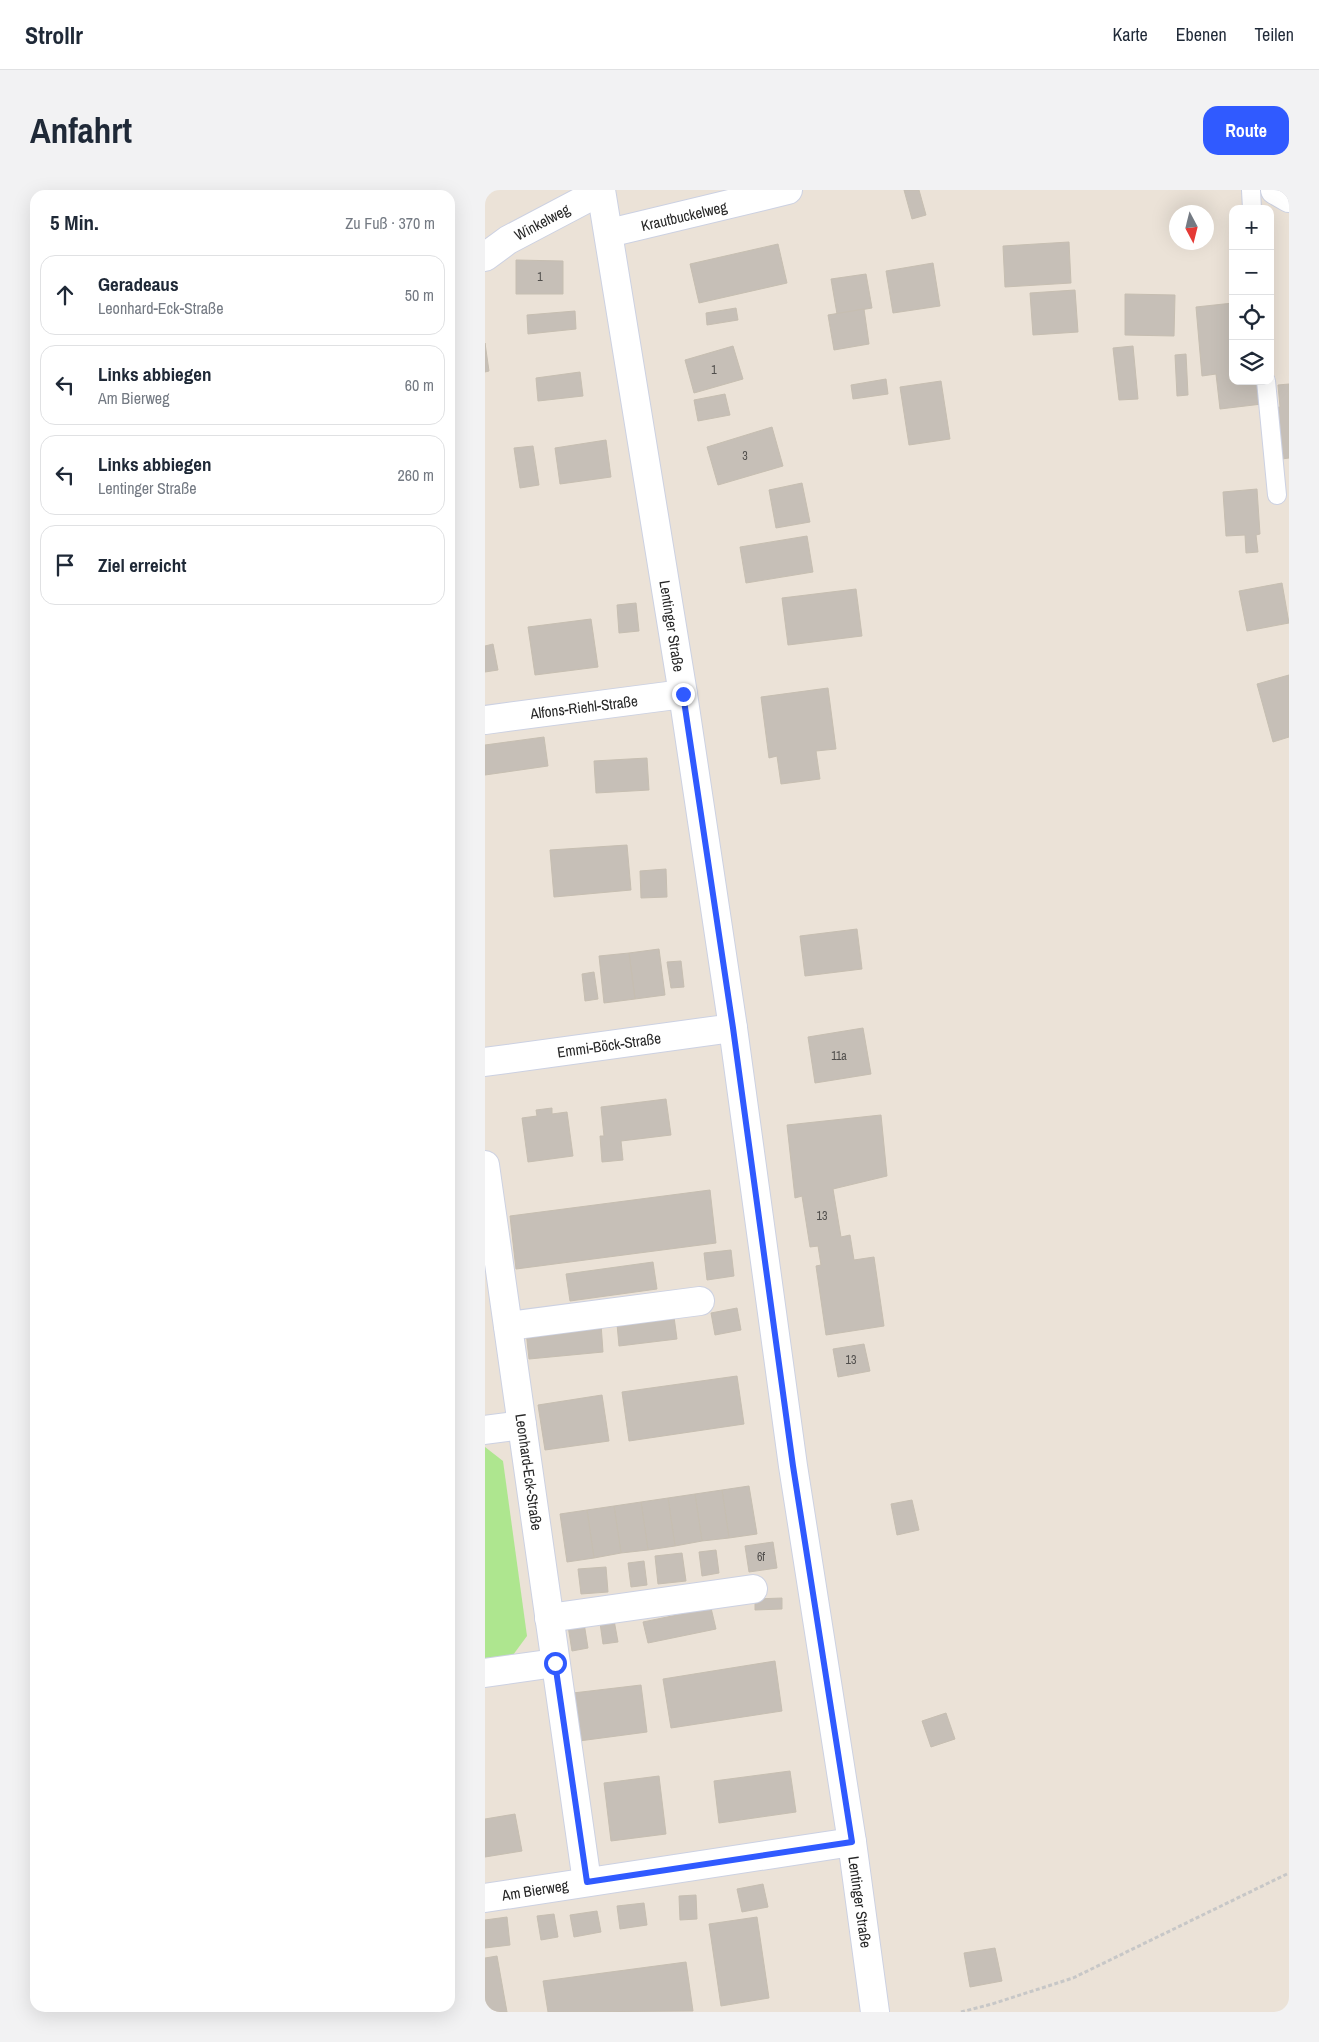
<!DOCTYPE html>
<html lang="de">
<head>
<meta charset="utf-8">
<style>
  :root { --surface:#fff; --page:#f2f2f3; --text:#1f2937; --muted:#747a83; --line:#e0e1e3; --accent:#305aff }
  body { margin:0; font-family:"Archivo Narrow",sans-serif; background:var(--page); color:var(--text) }
  .controls { position:absolute; right:15px; top:15px; display:grid; overflow:hidden; border-radius:10px; box-shadow:0 5px 20px #0002 }
  .controls button { width:45px; height:45px; display:grid; place-items:center; padding:0; border:0; border-bottom:1px solid var(--line); background:var(--surface); color:var(--text); font:25px sans-serif }
  .compass { position:absolute; left:684px; top:15px; width:45px; height:45px; border-radius:50%; background:var(--surface); box-shadow:0 5px 20px #0002; rotate:173deg }
  .stop { position:absolute; width:15px; height:15px; margin:-11px; border:4px solid #305aff; border-radius:50%; background:#fff }
  .stop.end { background:#305aff; border-color:#fff; box-shadow:0 1px 5px #0008 }
  .list { margin:0; padding:0; list-style:none }
  h2 { display:flex; justify-content:space-between; align-items:center; height:65px; margin:0; padding:0 20px; font-size:21px }
  h2 small { font-size:16px; font-weight:400; color:var(--muted) }
  .list li { display:grid; grid-template-columns:32px 1fr auto; gap:15px; align-items:center; box-sizing:border-box; height:80px; margin:0 10px 10px; padding:0 10px; border:1px solid var(--line); border-radius:15px }
  .list b { display:block; font-size:19px; white-space:nowrap }
  .list p { margin:0; font-size:16px; white-space:nowrap; color:var(--muted) }
  .list em { font-size:16px; font-style:normal; color:var(--muted) }
  .icon { flex:none; width:28px; height:28px; fill:none; stroke:currentColor; stroke-width:2; stroke-linecap:round; stroke-linejoin:round }
  .map { position:relative; flex:none; width:804px; height:1822px; overflow:hidden; border-radius:15px }
  header { display:flex; align-items:center; gap:30px; box-sizing:border-box; height:70px; padding:0 25px; background:var(--surface); border-bottom:1px solid var(--line) }
  header strong { font-size:24px }
  nav { display:flex; gap:28px; margin-inline-start:auto; font-size:18px }
  .intro { display:flex; align-items:center; justify-content:space-between; box-sizing:border-box; height:120px; padding:0 30px }
  h1 { margin:0; font-size:35px }
  .button { padding:12px 22px; border-radius:15px; background:var(--accent); color:#fff; font-size:18px; font-weight:700 }
  main { display:flex; gap:30px; padding:0 30px }
  aside { flex:1; background:var(--surface); border-radius:15px; box-shadow:0 5px 20px #0002 }
  .map>svg:first-child { display:block }
  .green { fill:#aee68f }
  .building { fill:#c6bfb7; stroke:#c6beb1 }
  .lines { fill:none; stroke-linecap:round; stroke-linejoin:round }
  .lane-casing { stroke:#ccd1e2; stroke-width:20 }
  .street-casing { stroke:#ccd1e2; stroke-width:30 }
  .secondary-casing { stroke:#ccd1e2; stroke-width:30 }
  .path { stroke:#c7c7c7; stroke-width:3; stroke-dasharray:4 2.5; stroke-linecap:butt }
  .lane { stroke:#fff; stroke-width:18 }
  .street { stroke:#fff; stroke-width:28 }
  .secondary { stroke:#fff; stroke-width:28 }
  .route { stroke:#305aff; stroke-width:6 }
  .labels { text-anchor:middle; dominant-baseline:central; stroke-width:5; stroke-linejoin:round; paint-order:stroke }
  .number-label { font-size:12px; fill:#4f4d4b }
  .street-label { font-size:15px; fill:#272727; stroke:#fff }
</style>
</head>
<body>
<header>
<strong>Strollr</strong>
<nav><a>Karte</a><a>Ebenen</a><a>Teilen</a></nav>
</header>
<div class="intro"><h1>Anfahrt</h1><a class="button">Route</a></div>
<main>
<aside>
<h2>5 Min.<small>Zu Fuß · 370 m</small></h2>
<ul class="list">
<li><svg class="icon" aria-label="ahead" viewBox="0 0 24 24"><path d="M12 20V5M6 11l6-6 6 6"/></svg><div><b>Geradeaus</b><p>Leonhard-Eck-Straße</p></div><em>50 m</em></li>
<li><svg class="icon" aria-label="left" viewBox="0 0 24 24"><path d="M17 20v-9H6M10 6l-5 5 5 5"/></svg><div><b>Links abbiegen</b><p>Am Bierweg</p></div><em>60 m</em></li>
<li><svg class="icon" aria-label="left" viewBox="0 0 24 24"><path d="M17 20v-9H6M10 6l-5 5 5 5"/></svg><div><b>Links abbiegen</b><p>Lentinger Straße</p></div><em>260 m</em></li>
<li><svg class="icon" aria-label="arrive" viewBox="0 0 24 24"><path d="M6 21V4h12l-3 4 3 4H6"/></svg><div><b>Ziel erreicht</b></div></li>
</ul>
</aside>
<div class="map">
<svg width="804" height="1822" viewBox="0 0 804 1822">
  <rect width="100%" height="100%" fill="#ebe2d7"/>
  <!-- green -->
  <path class="green" d="M 0,1257 L 18,1271 L 42,1446 L 28,1465 L 0,1468 Z"/>
  <!-- building -->
  <g class="building">
    <path d="M 419,0 L 434,0 L 441,25 L 427,29 Z"/>
    <path d="M 584,52 L 586,93 L 520,97 L 518,56 Z"/>
    <path d="M 293,54 L 302,93 L 214,113 L 205,74 Z"/>
    <path d="M 31,70 L 78,71 L 78,104 L 31,104 Z"/>
    <path d="M 448,73 L 455,116 L 408,123 L 401,81 Z"/>
    <path d="M 381,84 L 387,118 L 352,124 L 346,89 Z"/>
    <path d="M 590,100 L 593,142 L 548,145 L 545,103 Z"/>
    <path d="M 640,104 L 690,105 L 689,146 L 640,145 Z"/>
    <path d="M 748,113 L 748,191 L 774,191 L 777,214 L 735,219 L 731,184 L 717,186 L 711,117 Z"/>
    <path d="M 251,118 L 253,130 L 222,135 L 221,123 Z"/>
    <path d="M 379,119 L 384,154 L 349,160 L 343,125 Z"/>
    <path d="M 90,121 L 91,139 L 43,144 L 42,125 Z"/>
    <path d="M 0,153 L 4,181 L 0,182 Z"/>
    <path d="M 248,156 L 258,189 L 209,203 L 200,170 Z"/>
    <path d="M 648,156 L 653,209 L 634,210 L 628,158 Z"/>
    <path d="M 701,164 L 703,205 L 692,206 L 690,165 Z"/>
    <path d="M 95,182 L 98,206 L 53,211 L 51,188 Z"/>
    <path d="M 401,189 L 403,204 L 368,209 L 366,195 Z"/>
    <path d="M 456,191 L 465,249 L 424,255 L 415,197 Z"/>
    <path d="M 804,194 L 804,268 L 797,269 L 789,218 L 795,217 L 793,195 Z"/>
    <path d="M 240,204 L 245,225 L 213,231 L 209,210 Z"/>
    <path d="M 287,237 L 298,276 L 233,295 L 222,257 Z"/>
    <path d="M 121,250 L 126,287 L 75,294 L 70,258 Z"/>
    <path d="M 48,256 L 54,295 L 35,298 L 29,258 Z"/>
    <path d="M 317,293 L 325,332 L 291,338 L 284,300 Z"/>
    <path d="M 772,299 L 775,344 L 771,345 L 773,362 L 761,363 L 760,345 L 741,346 L 738,302 Z"/>
    <path d="M 322,346 L 328,382 L 261,393 L 255,357 Z"/>
    <path d="M 797,393 L 804,433 L 762,441 L 754,401 Z"/>
    <path d="M 371,399 L 377,446 L 303,455 L 297,408 Z"/>
    <path d="M 151,413 L 154,441 L 134,443 L 132,415 Z"/>
    <path d="M 106,429 L 113,477 L 50,485 L 43,437 Z"/>
    <path d="M 8,454 L 13,480 L 0,482 L 0,456 Z"/>
    <path d="M 804,485 L 804,547 L 788,552 L 772,494 Z"/>
    <path d="M 343,498 L 351,559 L 331,561 L 335,589 L 296,594 L 292,566 L 284,568 L 276,507 Z"/>
    <path d="M 59,547 L 63,576 L 0,585 L 0,555 Z"/>
    <path d="M 162,568 L 164,600 L 111,603 L 109,571 Z"/>
    <path d="M 142,655 L 146,700 L 69,707 L 65,660 Z"/>
    <path d="M 181,679 L 182,707 L 156,708 L 155,681 Z"/>
    <path d="M 372,739 L 377,779 L 320,786 L 315,746 Z"/>
    <path d="M 174,759 L 180,805 L 150,809 L 144,763 Z"/>
    <path d="M 144,763 L 150,809 L 119,813 L 114,766 Z"/>
    <path d="M 196,771 L 199,797 L 186,798 L 182,772 Z"/>
    <path d="M 109,782 L 113,809 L 100,811 L 97,784 Z"/>
    <path d="M 378,838 L 386,884 L 330,893 L 323,847 Z"/>
    <path d="M 181,909 L 186,945 L 136,951 L 138,970 L 117,972 L 115,946 L 119,946 L 116,917 Z"/>
    <path d="M 67,918 L 67,924 L 82,922 L 88,966 L 43,972 L 37,928 L 52,926 L 51,920 Z"/>
    <path d="M 396,925 L 402,986 L 348,999 L 356,1047 L 365,1045 L 369,1070 L 389,1067 L 399,1136 L 341,1145 L 331,1076 L 336,1075 L 333,1056 L 325,1057 L 317,1006 L 310,1008 L 302,935 Z"/>
    <path d="M 225,1000 L 231,1053 L 31,1079 L 25,1026 Z"/>
    <path d="M 246,1060 L 249,1086 L 222,1090 L 219,1063 Z"/>
    <path d="M 168,1072 L 172,1099 L 85,1111 L 81,1084 Z"/>
    <path d="M 252,1118 L 256,1140 L 230,1145 L 226,1123 Z"/>
    <path d="M 189,1127 L 192,1149 L 134,1156 L 132,1134 Z"/>
    <path d="M 116,1134 L 118,1162 L 44,1169 L 41,1141 Z"/>
    <path d="M 379,1154 L 385,1181 L 353,1187 L 348,1159 Z"/>
    <path d="M 252,1186 L 259,1234 L 144,1251 L 137,1202 Z"/>
    <path d="M 117,1205 L 124,1251 L 60,1260 L 53,1215 Z"/>
    <path d="M 264,1296 L 272,1344 L 244,1348 L 237,1300 Z"/>
    <path d="M 237,1300 L 244,1348 L 217,1351 L 210,1304 Z"/>
    <path d="M 210,1304 L 217,1351 L 190,1356 L 183,1308 Z"/>
    <path d="M 183,1308 L 190,1356 L 163,1360 L 156,1312 Z"/>
    <path d="M 427,1310 L 434,1340 L 412,1345 L 406,1314 Z"/>
    <path d="M 156,1312 L 163,1360 L 136,1363 L 129,1316 Z"/>
    <path d="M 129,1316 L 136,1363 L 109,1368 L 102,1320 Z"/>
    <path d="M 102,1320 L 109,1368 L 82,1372 L 75,1324 Z"/>
    <path d="M 288,1352 L 292,1378 L 264,1382 L 260,1356 Z"/>
    <path d="M 231,1360 L 234,1383 L 217,1386 L 214,1362 Z"/>
    <path d="M 197,1363 L 201,1391 L 173,1394 L 170,1366 Z"/>
    <path d="M 159,1371 L 162,1395 L 146,1397 L 143,1373 Z"/>
    <path d="M 121,1377 L 123,1402 L 96,1404 L 93,1379 Z"/>
    <path d="M 297,1408 L 297,1419 L 270,1420 L 270,1409 Z"/>
    <path d="M 226,1418 L 231,1439 L 163,1453 L 158,1432 Z"/>
    <path d="M 129,1430 L 133,1452 L 118,1454 L 115,1433 Z"/>
    <path d="M 99,1433 L 103,1458 L 87,1461 L 83,1436 Z"/>
    <path d="M 290,1471 L 297,1521 L 186,1538 L 178,1489 Z"/>
    <path d="M 156,1495 L 162,1542 L 94,1551 L 88,1503 Z"/>
    <path d="M 461,1523 L 470,1549 L 446,1557 L 437,1531 Z"/>
    <path d="M 305,1581 L 311,1622 L 234,1633 L 229,1591 Z"/>
    <path d="M 174,1586 L 181,1644 L 126,1651 L 119,1593 Z"/>
    <path d="M 30,1624 L 37,1661 L 0,1667 L 0,1629 Z"/>
    <path d="M 278,1694 L 283,1717 L 257,1722 L 252,1699 Z"/>
    <path d="M 211,1705 L 212,1729 L 195,1730 L 194,1706 Z"/>
    <path d="M 159,1713 L 162,1735 L 135,1739 L 132,1716 Z"/>
    <path d="M 112,1721 L 116,1742 L 89,1747 L 85,1725 Z"/>
    <path d="M 69,1724 L 73,1747 L 56,1750 L 52,1726 Z"/>
    <path d="M 22,1727 L 25,1755 L 0,1758 L 0,1730 Z"/>
    <path d="M 272,1727 L 284,1808 L 236,1816 L 224,1734 Z"/>
    <path d="M 510,1758 L 517,1791 L 485,1797 L 479,1763 Z"/>
    <path d="M 12,1766 L 22,1822 L 0,1822 L 0,1768 Z"/>
    <path d="M 201,1772 L 208,1821 L 63,1822 L 58,1791 Z"/>
  </g>
  <g class="lines">
    <defs>
      <g id="lane">
        <path d="M 766,0 L 767,19"/>
        <path d="M 781,191 L 792,305"/>
      </g>
      <g id="street">
        <path d="M 790,0 L 804,8"/>
        <path d="M 124,43 L 303,0"/>
        <path d="M 0,67 L 23,50 L 116,1"/>
        <path d="M 0,530 L 198,504"/>
        <path d="M 0,872 L 248,838"/>
        <path d="M 0,975 L 102,1692"/>
        <path d="M 23,1136 L 215,1111"/>
        <path d="M 0,1240 L 37,1235"/>
        <path d="M 64,1428 L 268,1399"/>
        <path d="M 0,1483 L 70,1473"/>
        <path d="M 0,1708 L 367,1652"/>
      </g>
      <path id="secondary" d="M 116,0 L 198,504 L 248,838 L 308,1276 L 367,1652 L 390,1822"/>
    </defs>
    <!-- lane casing -->
    <use href="#lane" class="lane-casing"/>
    <!-- street casing -->
    <use href="#street" class="street-casing"/>
    <!-- secondary casing -->
    <use href="#secondary" class="secondary-casing"/>
    <!-- path -->
    <path class="path" d="M 476,1822 L 507,1814 L 588,1788 L 804,1683"/>
    <!-- lane -->
    <use href="#lane" class="lane"/>
    <!-- street -->
    <use href="#street" class="street"/>
    <!-- secondary -->
    <use href="#secondary" class="secondary"/>
  </g>
  <g class="lines">
    <!-- route -->
    <path class="route" d="M 70,1473 L 102,1692 L 367,1652 L 308,1276 L 248,838 L 198,504"/>
  </g>
  <g class="labels">
    <!-- number labels -->
    <g class="number-label">
      <text x="55" y="87">1</text>
      <text x="229" y="180">1</text>
      <text x="260" y="266">3</text>
      <text x="354" y="866">11a</text>
      <text x="337" y="1026">13</text>
      <text x="366" y="1170">13</text>
      <text x="276" y="1367">6f</text>
    </g>
    <!-- street labels -->
    <g class="street-label">
      <text transform="translate(199 26) rotate(-13)">Krautbuckelweg</text>
      <text transform="translate(57 32) rotate(-28)">Winkelweg</text>
      <text transform="translate(187 436) rotate(81)">Lentinger Straße</text>
      <text transform="translate(99 517) rotate(-7)">Alfons-Riehl-Straße</text>
      <text transform="translate(124 855) rotate(-8)">Emmi-Böck-Straße</text>
      <text transform="translate(44 1282) rotate(82)">Leonhard-Eck-Straße</text>
      <text transform="translate(50 1700) rotate(-9)">Am Bierweg</text>
      <text transform="translate(375 1712) rotate(82)">Lentinger Straße</text>
    </g>
  </g>
</svg>
<div class="controls">
<button>+</button>
<button>−</button>
<button><svg class="icon" aria-label="locate" viewBox="0 0 24 24"><circle cx="12" cy="12" r="6"/><path d="M12 2v4M12 18v4M2 12h4M18 12h4"/></svg></button>
<button><svg class="icon" aria-label="layers" viewBox="0 0 24 24"><path d="M12 4l9 5-9 5-9-5zM3 14l9 5 9-5"/></svg></button>
</div>
<svg class="compass" viewBox="-18 -18 36 36"><path d="M0-13l5 13h-10z" fill="#e53935"/><path d="M0 13l5-13h-10z" fill="#747a83"/></svg>
<div class="stop" style="left:70px;top:1473px"></div>
<div class="stop end" style="left:198px;top:504px"></div>
</div>
</main>
</body>
</html>
